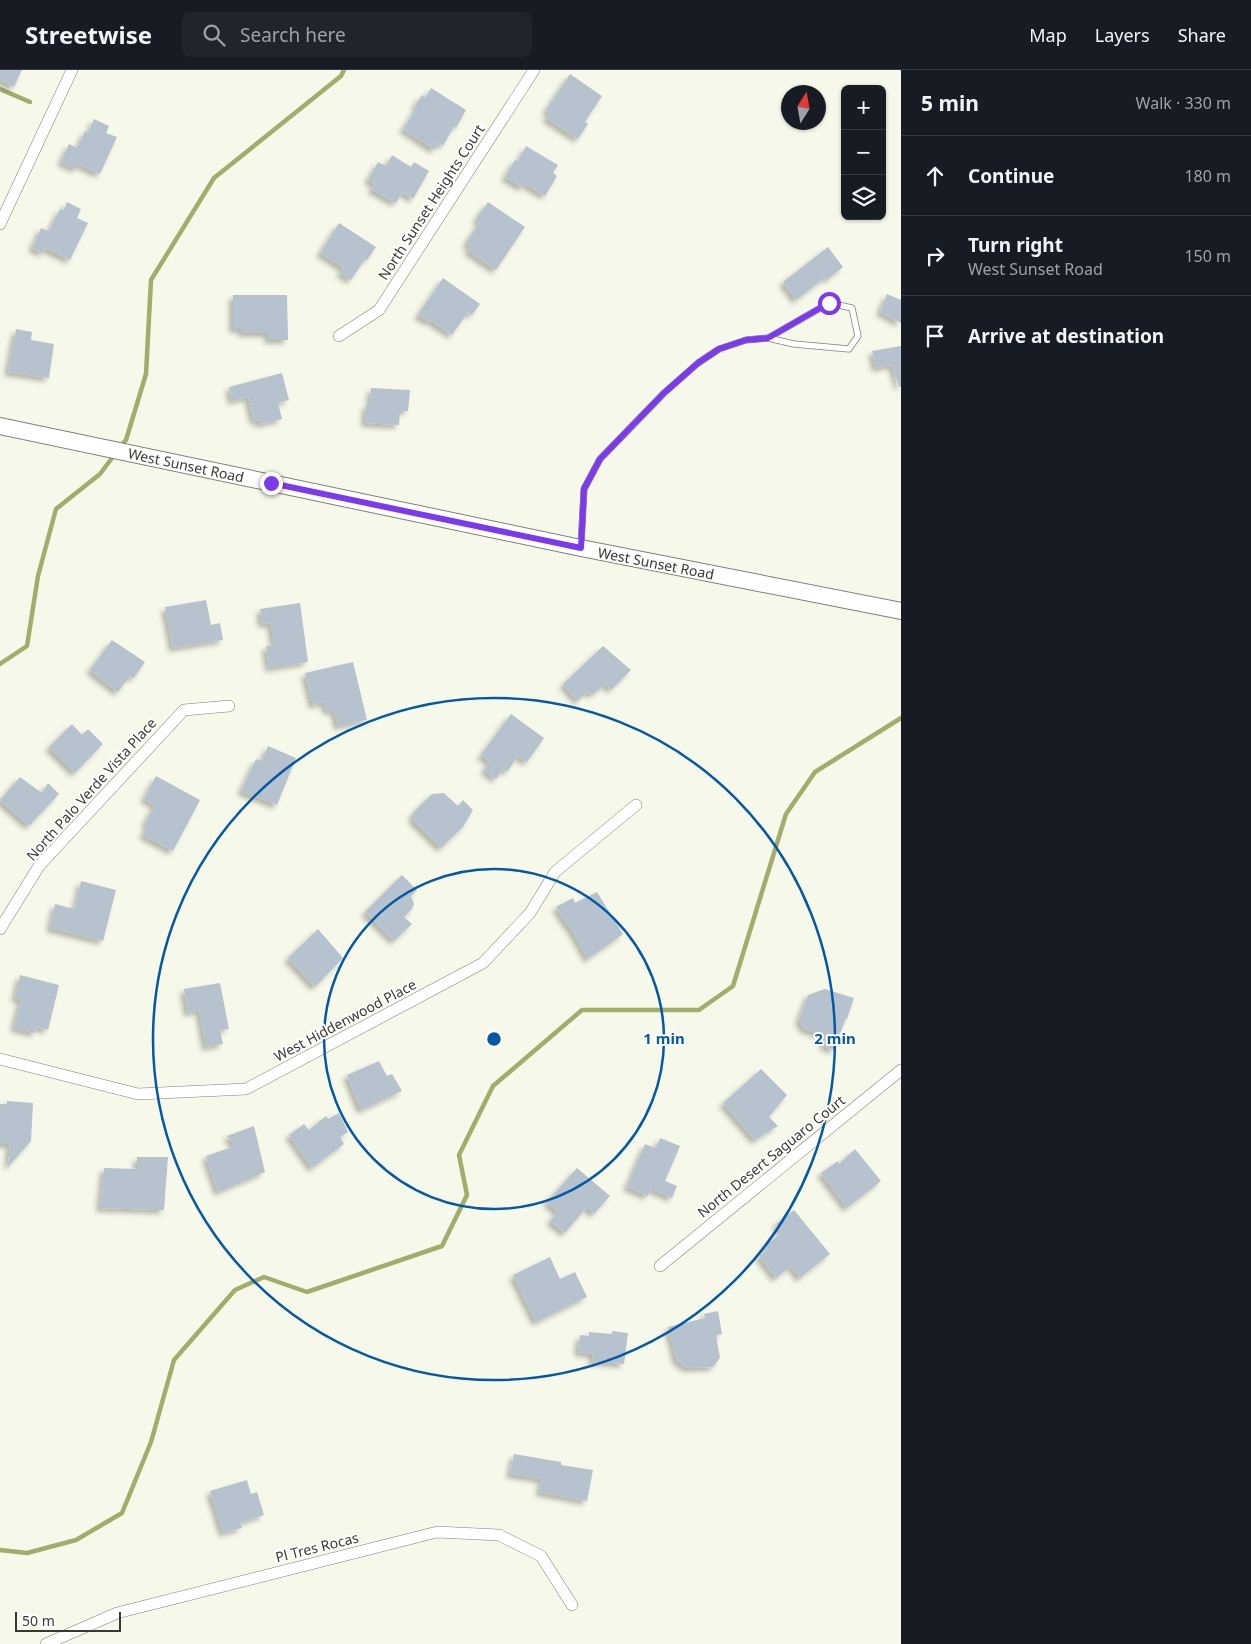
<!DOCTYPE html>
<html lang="en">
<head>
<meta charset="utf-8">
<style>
  :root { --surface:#171b24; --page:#20242c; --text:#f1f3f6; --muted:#9ea1a6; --line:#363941 }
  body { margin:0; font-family:"Noto Sans",sans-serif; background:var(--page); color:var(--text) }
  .controls { position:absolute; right:15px; top:15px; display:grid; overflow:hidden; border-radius:8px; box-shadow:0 1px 4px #0004 }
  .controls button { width:45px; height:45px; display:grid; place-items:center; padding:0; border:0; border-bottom:1px solid var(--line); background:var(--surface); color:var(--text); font:25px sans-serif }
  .compass { position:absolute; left:781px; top:15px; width:45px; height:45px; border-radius:50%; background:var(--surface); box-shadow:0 1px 4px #0004; rotate:11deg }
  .scale { position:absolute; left:15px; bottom:12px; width:106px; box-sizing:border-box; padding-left:5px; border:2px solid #383933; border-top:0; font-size:14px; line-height:18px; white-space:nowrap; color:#383933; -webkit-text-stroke:4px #fff; paint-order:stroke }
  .stop { position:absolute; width:15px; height:15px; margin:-11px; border:4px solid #7c3aed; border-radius:50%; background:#fff }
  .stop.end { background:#7c3aed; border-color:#fff; box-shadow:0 1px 5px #0008 }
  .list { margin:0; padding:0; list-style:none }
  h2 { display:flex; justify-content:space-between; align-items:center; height:65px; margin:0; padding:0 20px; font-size:21px }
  h2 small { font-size:16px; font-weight:400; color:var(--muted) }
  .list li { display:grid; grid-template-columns:32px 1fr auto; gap:15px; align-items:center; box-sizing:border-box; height:80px; padding:0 20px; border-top:1px solid var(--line) }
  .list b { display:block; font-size:19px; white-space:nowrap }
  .list p { margin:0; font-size:16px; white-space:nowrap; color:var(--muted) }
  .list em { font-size:16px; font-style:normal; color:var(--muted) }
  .icon { flex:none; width:28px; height:28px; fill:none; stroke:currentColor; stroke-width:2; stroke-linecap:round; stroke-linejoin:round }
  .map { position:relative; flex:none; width:901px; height:1574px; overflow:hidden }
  header { display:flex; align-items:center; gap:30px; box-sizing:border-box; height:70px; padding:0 25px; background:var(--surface); border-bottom:1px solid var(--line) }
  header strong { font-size:24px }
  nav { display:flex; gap:28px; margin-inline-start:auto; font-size:18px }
  .search { width:350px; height:45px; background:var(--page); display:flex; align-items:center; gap:12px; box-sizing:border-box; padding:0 18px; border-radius:8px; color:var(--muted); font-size:19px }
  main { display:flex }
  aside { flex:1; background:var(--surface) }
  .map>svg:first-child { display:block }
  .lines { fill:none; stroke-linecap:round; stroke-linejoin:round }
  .stream { stroke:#a2ac6b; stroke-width:4.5 }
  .building { fill:#b7c2cf; filter:url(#shadow) }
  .lane-casing { stroke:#7f8273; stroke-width:7 }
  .street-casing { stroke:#7f8273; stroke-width:12 }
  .secondary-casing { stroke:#7f8273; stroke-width:18 }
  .lane { stroke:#fff; stroke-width:5.5 }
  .street { stroke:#fff; stroke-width:11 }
  .secondary { stroke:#fff; stroke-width:16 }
  .route { stroke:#7c3aed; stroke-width:6 }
  .ring { fill:none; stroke:#0458a6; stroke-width:2.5 }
  .labels { text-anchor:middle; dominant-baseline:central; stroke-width:4; stroke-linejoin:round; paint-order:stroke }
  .street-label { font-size:14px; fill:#383933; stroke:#fff }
  .centre { fill:#0458a6; stroke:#fff; stroke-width:2.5 }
  .ring-label { font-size:15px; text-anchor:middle; font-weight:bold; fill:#0458a6; stroke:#fff; stroke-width:4; stroke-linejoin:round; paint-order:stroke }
</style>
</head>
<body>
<header>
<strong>Streetwise</strong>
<div class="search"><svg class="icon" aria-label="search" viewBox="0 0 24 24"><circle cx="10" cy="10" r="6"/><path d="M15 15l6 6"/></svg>Search here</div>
<nav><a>Map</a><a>Layers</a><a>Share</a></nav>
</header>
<main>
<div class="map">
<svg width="901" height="1574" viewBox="0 0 901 1574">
  <defs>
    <filter id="shadow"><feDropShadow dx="-4" dy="4" stdDeviation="2.5" flood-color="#0004"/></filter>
  </defs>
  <rect width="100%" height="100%" fill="#f6f9e9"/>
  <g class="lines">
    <!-- stream -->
    <g class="stream">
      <path d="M 0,19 L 30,32"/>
      <path d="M 119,378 L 126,370 L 146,304 L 151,210 L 214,108 L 341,6 L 344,0"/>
      <path d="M 0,594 L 27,576 L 38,506 L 56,439 L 100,404 L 115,384"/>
      <path d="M 0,1480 L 27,1483 L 76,1470 L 122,1443 L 151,1372 L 174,1290 L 235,1220 L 264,1207 L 307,1222 L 442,1176 L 467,1125 L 459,1085 L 493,1016 L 582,940 L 699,940 L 733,916 L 786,744 L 815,702 L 901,648"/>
    </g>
  </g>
  <!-- building -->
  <g class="building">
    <path d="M 0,0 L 22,0 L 14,17 L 0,10 Z"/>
    <path d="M 570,4 L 602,26 L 585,52 L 588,54 L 578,69 L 546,48 L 550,43 L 546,40 Z"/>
    <path d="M 431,18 L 466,40 L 456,58 L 454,56 L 443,76 L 438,72 L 435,80 L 403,59 L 417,37 L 415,36 L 422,25 L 425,28 Z"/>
    <path d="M 94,49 L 109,56 L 106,63 L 117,67 L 100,104 L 78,94 L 76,99 L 61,92 L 69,74 L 77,78 L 85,61 L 88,63 Z"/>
    <path d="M 526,76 L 558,95 L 553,103 L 557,106 L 545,126 L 524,113 L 523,118 L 505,107 L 515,90 L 518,91 Z"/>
    <path d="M 392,85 L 411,97 L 414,92 L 429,101 L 413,129 L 402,122 L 396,133 L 371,119 L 375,114 L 368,110 L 378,92 L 386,96 Z"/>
    <path d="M 67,132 L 81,139 L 77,148 L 88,153 L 70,190 L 45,178 L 43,183 L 32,178 L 41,158 L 49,161 L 60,139 L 64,140 Z"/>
    <path d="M 488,132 L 525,157 L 496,200 L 468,181 L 471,176 L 466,173 L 480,152 L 476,149 Z"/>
    <path d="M 339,153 L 376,177 L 367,190 L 365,189 L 351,210 L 340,203 L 344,198 L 320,183 Z"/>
    <path d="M 828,177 L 843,197 L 828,209 L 826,207 L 796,230 L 783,212 Z"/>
    <path d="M 443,208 L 480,234 L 472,245 L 468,242 L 452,265 L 430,250 L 429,252 L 418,245 Z"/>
    <path d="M 887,224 L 901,230 L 901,253 L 880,242 Z"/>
    <path d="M 233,225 L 287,225 L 288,270 L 268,270 L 268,263 L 242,263 L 242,259 L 233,259 Z"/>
    <path d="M 16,259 L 32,262 L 31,270 L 54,274 L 49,308 L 8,302 Z"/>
    <path d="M 901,276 L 901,316 L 899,317 L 892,295 L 876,298 L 872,281 Z"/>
    <path d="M 282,303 L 289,330 L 278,333 L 282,349 L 260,354 L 259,350 L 254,351 L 248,327 L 232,331 L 229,317 Z"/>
    <path d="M 371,318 L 410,320 L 408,341 L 400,341 L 399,355 L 365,353 L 366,335 L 370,335 Z"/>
    <path d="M 206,530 L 211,555 L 220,553 L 223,570 L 173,578 L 165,537 Z"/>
    <path d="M 300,533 L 308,592 L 269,598 L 266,576 L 274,575 L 271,553 L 262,554 L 260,539 Z"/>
    <path d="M 112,570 L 145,592 L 134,608 L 130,606 L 118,622 L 90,600 Z"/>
    <path d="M 603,576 L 631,600 L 611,620 L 606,614 L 593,624 L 586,622 L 578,631 L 563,614 Z"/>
    <path d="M 353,592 L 367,650 L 338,656 L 334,640 L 327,641 L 324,632 L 313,635 L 305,603 Z"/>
    <path d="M 511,644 L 544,668 L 527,692 L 518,686 L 507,702 L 503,699 L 496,709 L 484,700 L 490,692 L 481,685 Z"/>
    <path d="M 72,654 L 82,665 L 88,659 L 103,674 L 75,703 L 49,677 Z"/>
    <path d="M 268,676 L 296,688 L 277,735 L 241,721 L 256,689 L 262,691 Z"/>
    <path d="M 156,706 L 200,730 L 173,781 L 143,765 L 148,755 L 145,753 L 155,735 L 144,729 Z"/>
    <path d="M 20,707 L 42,723 L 48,713 L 59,724 L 29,756 L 0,730 Z"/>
    <path d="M 444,723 L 458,736 L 463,730 L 473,740 L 463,757 L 441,778 L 413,750 L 413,743 L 432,724 Z"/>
    <path d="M 402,805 L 417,820 L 411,826 L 414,834 L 412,839 L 404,847 L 412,854 L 394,871 L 365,842 Z"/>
    <path d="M 81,811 L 116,820 L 103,871 L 50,858 L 55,834 L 75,839 Z"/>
    <path d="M 597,822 L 623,864 L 588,889 L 569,855 L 568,856 L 556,837 L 573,828 L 575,833 Z"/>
    <path d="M 318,859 L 343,888 L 315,917 L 288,888 Z"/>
    <path d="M 20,905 L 59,915 L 48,960 L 37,957 L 35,963 L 14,958 L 21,929 L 15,928 Z"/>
    <path d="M 220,913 L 229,959 L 220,960 L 223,974 L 206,977 L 199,940 L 188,943 L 184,919 Z"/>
    <path d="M 825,919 L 854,928 L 847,949 L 846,948 L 834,980 L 823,976 L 826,967 L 803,958 L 799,949 L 808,925 Z"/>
    <path d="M 379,991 L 387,1006 L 392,1004 L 402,1021 L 361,1040 L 347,1005 Z"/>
    <path d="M 761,999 L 787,1025 L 769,1047 L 778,1056 L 755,1070 L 723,1033 Z"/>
    <path d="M 7,1031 L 33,1033 L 31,1071 L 8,1097 L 10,1074 L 0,1074 L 0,1034 L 7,1034 Z"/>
    <path d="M 339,1043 L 348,1062 L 340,1067 L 344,1074 L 312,1098 L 289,1065 L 304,1054 L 309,1060 L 326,1046 L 328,1049 Z"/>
    <path d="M 254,1056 L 265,1102 L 218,1122 L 206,1086 L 235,1076 L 227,1066 Z"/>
    <path d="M 660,1068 L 680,1076 L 665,1111 L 677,1116 L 672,1128 L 651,1119 L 648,1126 L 627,1117 L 645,1074 L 656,1078 Z"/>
    <path d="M 855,1079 L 881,1111 L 847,1138 L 821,1103 L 838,1091 L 839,1094 Z"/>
    <path d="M 137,1087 L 168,1087 L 164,1140 L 100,1138 L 104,1098 L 137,1099 Z"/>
    <path d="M 577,1098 L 610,1126 L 594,1144 L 587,1137 L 565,1163 L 550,1151 L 558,1142 L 547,1132 Z"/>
    <path d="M 794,1140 L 830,1184 L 800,1208 L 791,1196 L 776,1208 L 759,1186 L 768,1179 L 765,1176 L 782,1162 L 776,1154 Z"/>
    <path d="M 550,1187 L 560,1209 L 575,1202 L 587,1227 L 536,1252 L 513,1205 Z"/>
    <path d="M 718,1241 L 722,1264 L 716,1265 L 720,1288 L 713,1297 L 687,1298 L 677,1291 L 668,1257 L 705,1248 L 704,1244 Z"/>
    <path d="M 612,1261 L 628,1263 L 624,1294 L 592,1291 L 593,1284 L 578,1282 L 580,1265 L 589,1266 L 589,1262 L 612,1264 Z"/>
    <path d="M 514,1384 L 561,1392 L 561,1395 L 593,1400 L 587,1431 L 539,1422 L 542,1409 L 510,1404 Z"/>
    <path d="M 247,1410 L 251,1424 L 257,1422 L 264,1445 L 240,1453 L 242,1458 L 223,1463 L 210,1421 Z"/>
  </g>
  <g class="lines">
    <defs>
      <path id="lane" d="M 581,475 L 584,419 L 600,389 L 664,323 L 698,293 L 719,279 L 746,270 L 768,268 L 794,274 L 849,279 L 858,266 L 852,238 L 829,233 L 768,268"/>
      <g id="street">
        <path d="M 0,154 L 72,0"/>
        <path d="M 339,266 L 379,240 L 534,0"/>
        <path d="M 0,859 L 39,796 L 184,640 L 229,636"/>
        <path d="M 0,989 L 138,1024 L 246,1019 L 483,893 L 530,843 L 555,802 L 636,735"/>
        <path d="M 660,1196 L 901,1000"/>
        <path d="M 46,1574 L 117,1543 L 437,1462 L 499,1465 L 541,1486 L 572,1535"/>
      </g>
      <path id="secondary" d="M 0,356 L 581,478 L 901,541"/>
    </defs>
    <!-- lane casing -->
    <use href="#lane" class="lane-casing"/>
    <!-- street casing -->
    <use href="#street" class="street-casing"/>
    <!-- secondary casing -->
    <use href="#secondary" class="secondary-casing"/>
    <!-- lane -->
    <use href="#lane" class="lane"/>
    <!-- street -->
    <use href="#street" class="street"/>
    <!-- secondary -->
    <use href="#secondary" class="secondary"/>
  </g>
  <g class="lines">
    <!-- route -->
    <path class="route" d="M 271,413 L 581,478 L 584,419 L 600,389 L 664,323 L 698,293 L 719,279 L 746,270 L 768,268 L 829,233"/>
  </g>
  <!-- distance rings -->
  <g class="ring">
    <circle cx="494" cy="969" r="170"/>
    <circle cx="494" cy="969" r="341"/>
  </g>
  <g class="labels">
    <!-- street labels -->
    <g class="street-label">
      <text transform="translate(431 132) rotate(-57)">North Sunset Heights Court</text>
      <text transform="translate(186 395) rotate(12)">West Sunset Road</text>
      <text transform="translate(656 493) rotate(11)">West Sunset Road</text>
      <text transform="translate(91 719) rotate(-48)">North Palo Verde Vista Place</text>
      <text transform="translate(345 950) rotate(-28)">West Hiddenwood Place</text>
      <text transform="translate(771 1086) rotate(-39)">North Desert Saguaro Court</text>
      <text transform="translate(317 1477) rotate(-14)">Pl Tres Rocas</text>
    </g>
  </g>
  <circle cx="494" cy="969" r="8" class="centre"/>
  <g class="ring-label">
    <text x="664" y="974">1 min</text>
    <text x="835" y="974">2 min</text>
  </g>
</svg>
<div class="controls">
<button>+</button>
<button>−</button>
<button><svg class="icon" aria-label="layers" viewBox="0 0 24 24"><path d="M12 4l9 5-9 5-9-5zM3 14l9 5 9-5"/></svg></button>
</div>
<svg class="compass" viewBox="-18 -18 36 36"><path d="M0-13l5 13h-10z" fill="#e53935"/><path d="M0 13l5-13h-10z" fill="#9ea1a6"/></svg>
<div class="scale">50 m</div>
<div class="stop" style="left:829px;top:233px"></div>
<div class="stop end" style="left:271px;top:413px"></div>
</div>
<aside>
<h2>5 min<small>Walk · 330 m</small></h2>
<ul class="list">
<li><svg class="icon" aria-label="ahead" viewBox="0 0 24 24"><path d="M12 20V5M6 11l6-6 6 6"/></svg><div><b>Continue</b></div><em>180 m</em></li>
<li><svg class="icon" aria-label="right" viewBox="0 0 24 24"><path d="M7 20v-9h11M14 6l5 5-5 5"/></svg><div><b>Turn right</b><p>West Sunset Road</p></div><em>150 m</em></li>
<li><svg class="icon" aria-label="arrive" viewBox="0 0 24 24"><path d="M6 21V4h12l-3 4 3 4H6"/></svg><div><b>Arrive at destination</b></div></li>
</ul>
</aside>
</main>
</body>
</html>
